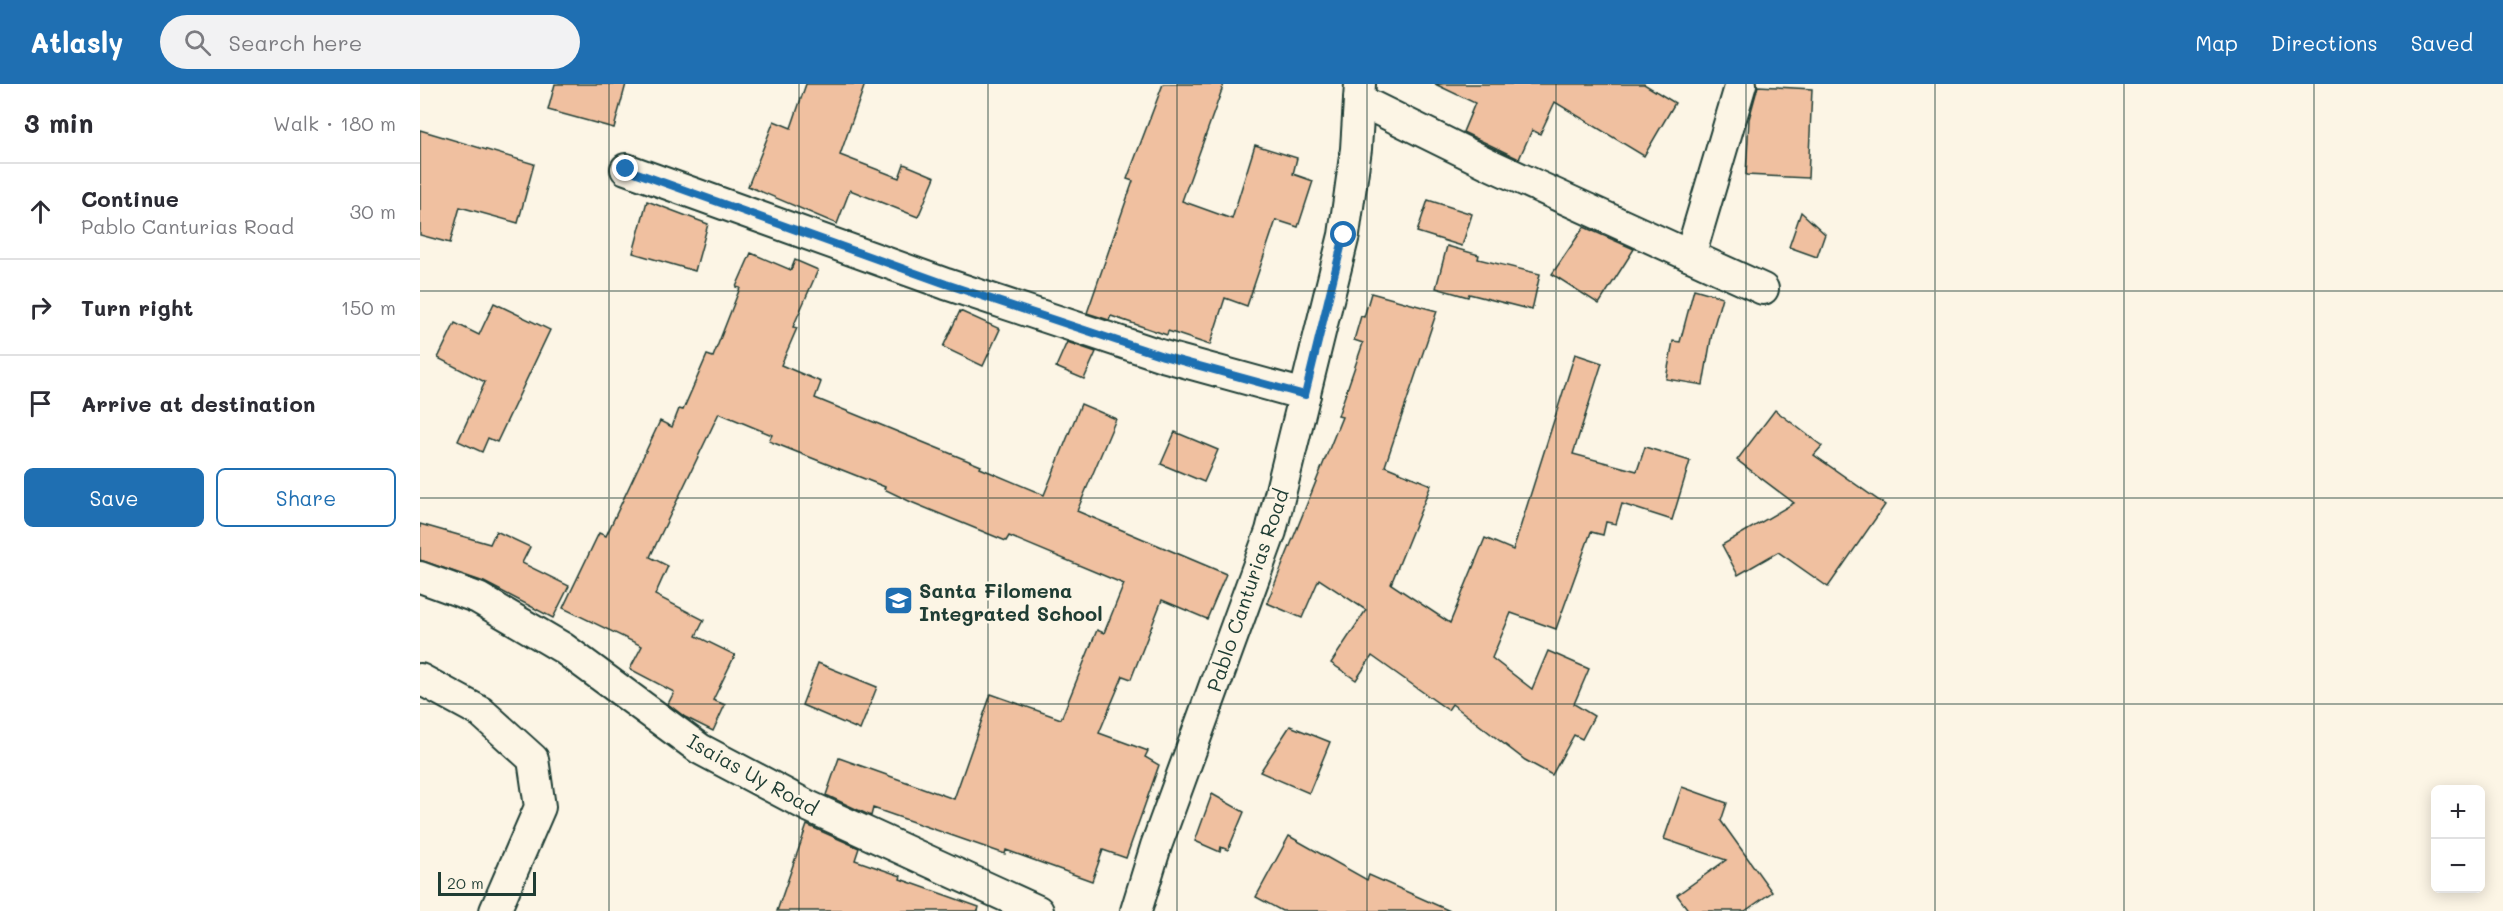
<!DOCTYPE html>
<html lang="en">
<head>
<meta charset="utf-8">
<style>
  :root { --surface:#fff; --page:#f2f2f3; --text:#2b2b33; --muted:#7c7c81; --line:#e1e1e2; --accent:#1f6fb2 }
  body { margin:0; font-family:Mali,sans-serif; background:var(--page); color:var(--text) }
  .controls { position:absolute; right:18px; bottom:18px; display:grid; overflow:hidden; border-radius:9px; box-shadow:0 3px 15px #0003 }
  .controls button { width:54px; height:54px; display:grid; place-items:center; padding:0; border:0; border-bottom:2px solid var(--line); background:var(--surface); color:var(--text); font:30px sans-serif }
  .scale { position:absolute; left:18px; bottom:15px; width:98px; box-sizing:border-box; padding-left:6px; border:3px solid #1f3d34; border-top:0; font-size:16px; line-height:21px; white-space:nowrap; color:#1f3d34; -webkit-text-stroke:4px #fcf5e5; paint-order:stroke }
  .stop { position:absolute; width:18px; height:18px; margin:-14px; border:4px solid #1f6fb2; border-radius:50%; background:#fff }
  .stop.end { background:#1f6fb2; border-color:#fff; box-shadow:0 2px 6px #0008 }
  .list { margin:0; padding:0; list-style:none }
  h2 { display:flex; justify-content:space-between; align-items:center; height:78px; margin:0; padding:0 24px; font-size:26px }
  h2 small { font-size:20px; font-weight:400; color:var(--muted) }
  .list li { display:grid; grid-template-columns:39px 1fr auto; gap:18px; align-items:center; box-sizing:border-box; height:96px; padding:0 24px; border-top:2px solid var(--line) }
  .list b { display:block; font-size:22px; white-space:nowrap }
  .list p { margin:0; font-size:20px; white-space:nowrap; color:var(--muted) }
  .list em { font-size:20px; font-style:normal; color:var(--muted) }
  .actions { display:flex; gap:12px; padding:18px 24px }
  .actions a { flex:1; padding:14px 0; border:2px solid var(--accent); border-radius:9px; text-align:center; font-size:21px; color:var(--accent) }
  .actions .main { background:var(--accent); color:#fff }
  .icon { flex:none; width:33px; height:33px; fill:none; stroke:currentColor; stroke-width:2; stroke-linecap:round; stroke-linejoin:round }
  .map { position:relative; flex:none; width:2083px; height:827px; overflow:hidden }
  header { display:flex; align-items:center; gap:36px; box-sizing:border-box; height:84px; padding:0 30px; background:var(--accent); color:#fff }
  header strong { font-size:28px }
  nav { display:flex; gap:33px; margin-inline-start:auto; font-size:21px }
  .search { width:420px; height:54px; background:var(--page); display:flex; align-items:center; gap:15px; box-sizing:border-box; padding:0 21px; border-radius:33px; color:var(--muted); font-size:22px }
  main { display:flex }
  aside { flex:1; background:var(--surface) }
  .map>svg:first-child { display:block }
  .building { fill:#f0c0a0; stroke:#1f3d34; stroke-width:1.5 }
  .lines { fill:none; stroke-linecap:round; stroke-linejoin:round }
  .minor-casing { stroke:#1f3d34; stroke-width:34 }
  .minor { stroke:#fcf5e5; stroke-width:30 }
  .route { stroke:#1f6fb2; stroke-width:8 }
  .grid { fill:none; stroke:#1f3d34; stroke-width:1.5; stroke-opacity:0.55 }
  .labels { text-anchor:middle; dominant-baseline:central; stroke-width:5; stroke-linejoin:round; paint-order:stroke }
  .poi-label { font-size:20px; font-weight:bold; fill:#1f3d34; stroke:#fcf5e5; text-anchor:start }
  .street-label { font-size:20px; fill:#1f3d34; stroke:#fcf5e5 }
</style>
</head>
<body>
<header>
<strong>Atlasly</strong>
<div class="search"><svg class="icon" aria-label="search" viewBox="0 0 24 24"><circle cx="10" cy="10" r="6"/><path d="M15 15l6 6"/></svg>Search here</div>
<nav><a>Map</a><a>Directions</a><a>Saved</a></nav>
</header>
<main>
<aside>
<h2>3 min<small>Walk · 180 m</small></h2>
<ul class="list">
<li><svg class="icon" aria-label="ahead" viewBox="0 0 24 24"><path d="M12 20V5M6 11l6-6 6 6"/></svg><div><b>Continue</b><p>Pablo Canturias Road</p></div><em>30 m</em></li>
<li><svg class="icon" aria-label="right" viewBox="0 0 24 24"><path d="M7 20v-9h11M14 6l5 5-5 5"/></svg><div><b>Turn right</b></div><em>150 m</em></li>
<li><svg class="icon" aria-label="arrive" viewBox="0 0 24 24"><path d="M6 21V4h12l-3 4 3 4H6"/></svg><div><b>Arrive at destination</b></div></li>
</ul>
<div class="actions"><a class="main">Save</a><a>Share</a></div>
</aside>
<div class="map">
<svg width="2083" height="827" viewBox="0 0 2083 827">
  <rect width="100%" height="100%" fill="#fcf5e5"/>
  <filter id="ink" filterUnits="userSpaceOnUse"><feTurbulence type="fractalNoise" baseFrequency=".0167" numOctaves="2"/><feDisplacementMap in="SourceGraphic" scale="12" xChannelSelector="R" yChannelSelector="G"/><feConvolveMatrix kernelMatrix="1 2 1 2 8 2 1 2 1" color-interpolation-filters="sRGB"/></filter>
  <g filter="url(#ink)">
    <!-- building -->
    <g class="building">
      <path d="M 135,0 L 206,0 L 194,44 L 128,26 Z"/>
      <path d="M 386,0 L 445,0 L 420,71 L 479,94 L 484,80 L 515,93 L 498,133 L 430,106 L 417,140 L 328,102 L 354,37 L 371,44 Z"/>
      <path d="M 743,0 L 804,0 L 762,117 L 812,135 L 835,61 L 877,74 L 873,90 L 893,97 L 878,143 L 856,136 L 827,222 L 805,214 L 790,261 L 748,247 L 747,251 L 691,232 L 689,236 L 667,229 L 713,97 L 707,95 Z"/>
      <path d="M 1015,0 L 1224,0 L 1255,19 L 1224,72 L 1135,18 L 1120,50 L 1112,46 L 1099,75 L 1043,48 L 1055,19 Z"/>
      <path d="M 1338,2 L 1392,5 L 1388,94 L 1326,91 L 1329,35 Z"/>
      <path d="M 0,46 L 114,80 L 98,139 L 40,123 L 30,159 L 0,151 Z"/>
      <path d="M 1008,116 L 1052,130 L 1042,162 L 997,148 Z"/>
      <path d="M 227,117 L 288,140 L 275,187 L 213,169 Z"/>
      <path d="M 1381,128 L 1405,150 L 1397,173 L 1369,163 Z"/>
      <path d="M 1164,143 L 1214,165 L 1179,220 L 1132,190 Z"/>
      <path d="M 1027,162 L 1059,171 L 1058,175 L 1120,190 L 1112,226 L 1049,210 L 1048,213 L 1016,204 Z"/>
      <path d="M 331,169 L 371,186 L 375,176 L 398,186 L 373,243 L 377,244 L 361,281 L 401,298 L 395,314 L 561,382 L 560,384 L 624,411 L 661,320 L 696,335 L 657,427 L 806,490 L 787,535 L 742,516 L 711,595 L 703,592 L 679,649 L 728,667 L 725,673 L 739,681 L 706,774 L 683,766 L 672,797 L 586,766 L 585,770 L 453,724 L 451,732 L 406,711 L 419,674 L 534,715 L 571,610 L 641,635 L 677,546 L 684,549 L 704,500 L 589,452 L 586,457 L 491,418 L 464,405 L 465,403 L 349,357 L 352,351 L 299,329 L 230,473 L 248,482 L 235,511 L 284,536 L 276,552 L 315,571 L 293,616 L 305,621 L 293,647 L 265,633 L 248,620 L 254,608 L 210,585 L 222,562 L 143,524 L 179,449 L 186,452 L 240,337 L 252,343 L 259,325 L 263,326 L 287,271 L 293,273 L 320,204 L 316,203 Z"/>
      <path d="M 1274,205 L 1302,213 L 1292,249 L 1283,301 L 1246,295 L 1253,257 L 1260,258 Z"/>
      <path d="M 951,209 L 1017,227 L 965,382 L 1011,401 L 971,500 L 1030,539 L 1065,454 L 1093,466 L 1155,270 L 1182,279 L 1153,370 L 1217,387 L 1225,363 L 1270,377 L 1252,436 L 1202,420 L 1196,440 L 1186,438 L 1183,451 L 1171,448 L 1136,545 L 1091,529 L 1072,574 L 1112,605 L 1128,567 L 1169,585 L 1154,620 L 1174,632 L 1162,655 L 1154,651 L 1132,691 L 1105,676 L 1032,620 L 1028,626 L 952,572 L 936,596 L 911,579 L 946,526 L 899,495 L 882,534 L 847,519 L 922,333 L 918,332 L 943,259 L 934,256 L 941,232 L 944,233 Z"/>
      <path d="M 74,219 L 130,246 L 77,358 L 68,354 L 62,368 L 38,357 L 65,298 L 18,274 L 35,239 L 59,251 Z"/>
      <path d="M 540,227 L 580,245 L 563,282 L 523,263 Z"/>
      <path d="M 647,258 L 676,268 L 664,295 L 636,283 Z"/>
      <path d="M 1355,326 L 1402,362 L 1394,371 L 1465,421 L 1408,503 L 1358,468 L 1318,491 L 1302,461 L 1374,419 L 1317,376 Z"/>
      <path d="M 755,348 L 798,366 L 784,398 L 741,380 Z"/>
      <path d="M 0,440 L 70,460 L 76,447 L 110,463 L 102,479 L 149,502 L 133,534 L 64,498 L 0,476 Z"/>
      <path d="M 398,579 L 457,603 L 440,646 L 382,621 Z"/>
      <path d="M 870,642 L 910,658 L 889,709 L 840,688 Z"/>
      <path d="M 1262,703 L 1307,719 L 1301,737 L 1352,808 L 1325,827 L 1269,827 L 1257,811 L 1306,776 L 1244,755 Z"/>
      <path d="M 792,710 L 824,728 L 808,766 L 801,763 L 800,768 L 775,757 Z"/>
      <path d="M 387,741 L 439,764 L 435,776 L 481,792 L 480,795 L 559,823 L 558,827 L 357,827 Z"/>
      <path d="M 869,752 L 947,796 L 949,791 L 1030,827 L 862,827 L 836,813 Z"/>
    </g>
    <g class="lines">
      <defs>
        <g id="minor">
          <path d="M 939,16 L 1071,81 L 1343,205"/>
          <path d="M 206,85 L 526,200 L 743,272 L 885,311"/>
          <path d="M 1270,172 L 1321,0"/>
          <path d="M 0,493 L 58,514 L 143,564 L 280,665 L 388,722 L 618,827"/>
          <path d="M 0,595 L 61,628 L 113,675 L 120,723 L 75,827"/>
          <path d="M 716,827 L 736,762 L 851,447 L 924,151 L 936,65 L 940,0"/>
        </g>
      </defs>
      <!-- minor casing -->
      <use href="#minor" class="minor-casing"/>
      <!-- minor -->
      <use href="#minor" class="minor"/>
    </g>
  </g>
  <g class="lines" filter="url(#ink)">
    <!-- route -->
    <path class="route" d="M 206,85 L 526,200 L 743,272 L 885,311 L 924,151"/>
  </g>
  <!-- grid -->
  <path class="grid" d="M 189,0 L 189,827M 379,0 L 379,827M 568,0 L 568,827M 757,0 L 757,827M 947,0 L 947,827M 1136,0 L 1136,827M 1326,0 L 1326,827M 1515,0 L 1515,827M 1704,0 L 1704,827M 1894,0 L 1894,827M 0,207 L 2083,207M 0,414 L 2083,414M 0,620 L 2083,620"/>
  <!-- icons -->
  <defs>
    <symbol id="school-square" viewBox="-11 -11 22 22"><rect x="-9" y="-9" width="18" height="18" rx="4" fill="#1f6fb2" stroke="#fcf5e5"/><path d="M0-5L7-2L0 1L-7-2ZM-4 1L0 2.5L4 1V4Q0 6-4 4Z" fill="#fff"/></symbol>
  </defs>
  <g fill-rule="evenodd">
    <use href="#school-square" x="462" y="500" width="33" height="33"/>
  </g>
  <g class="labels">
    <!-- poi labels -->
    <g class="poi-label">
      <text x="499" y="506">Santa Filomena<tspan x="499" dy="23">Integrated School</tspan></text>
    </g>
    <!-- street labels -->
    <g class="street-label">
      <text transform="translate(827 506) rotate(-71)">Pablo Canturias Road</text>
      <text transform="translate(333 690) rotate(29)">Isaias Uy Road</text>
    </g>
  </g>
</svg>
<div class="controls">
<button>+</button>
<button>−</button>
</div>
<div class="scale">20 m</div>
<div class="stop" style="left:924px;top:151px"></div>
<div class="stop end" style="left:206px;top:85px"></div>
</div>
</main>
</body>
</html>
